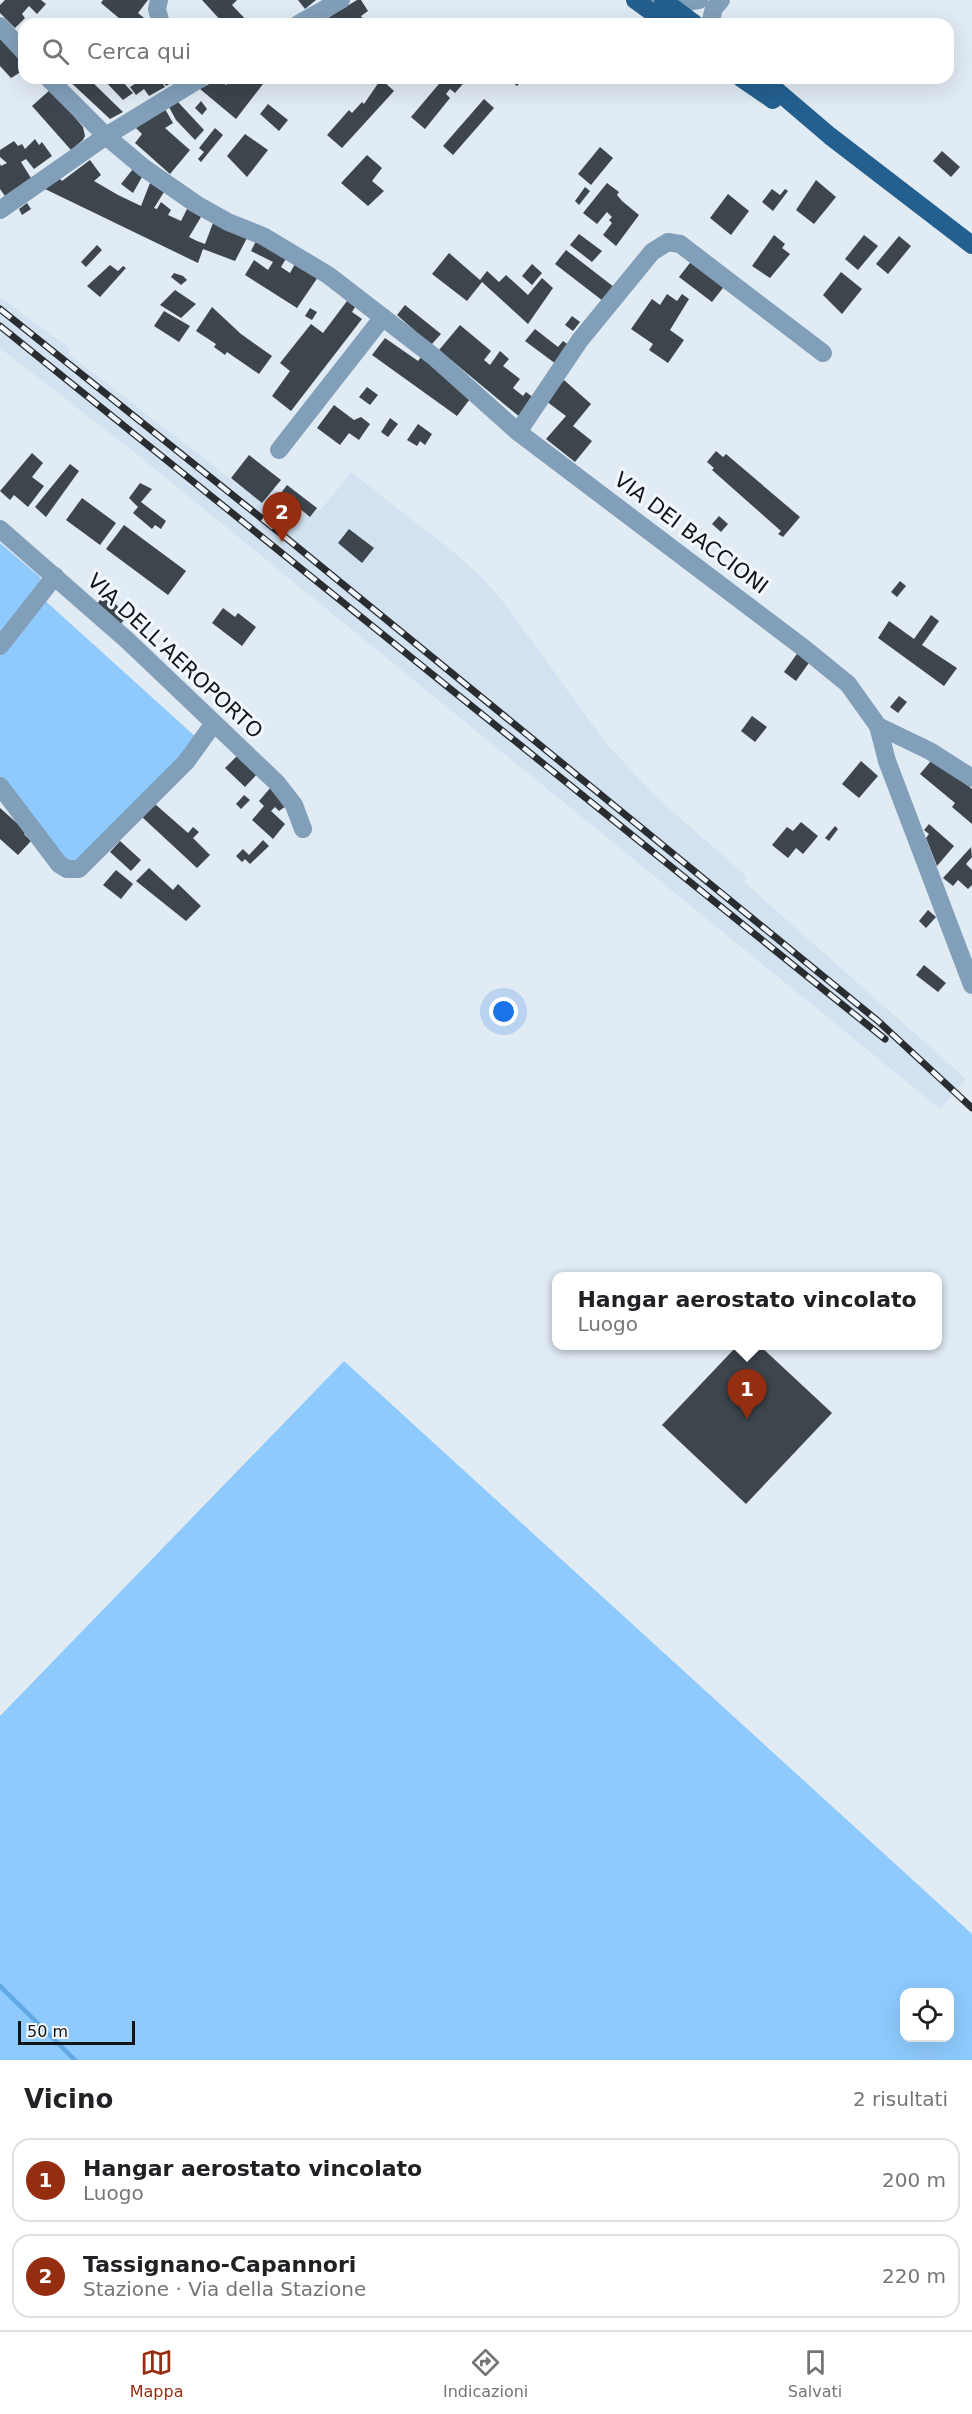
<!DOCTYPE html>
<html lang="it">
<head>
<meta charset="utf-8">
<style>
  :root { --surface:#fff; --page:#f2f2f2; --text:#202124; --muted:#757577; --line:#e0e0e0; --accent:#952d10 }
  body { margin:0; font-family:"DejaVu Sans",sans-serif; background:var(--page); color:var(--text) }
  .controls { position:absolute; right:18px; bottom:18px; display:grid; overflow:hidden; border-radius:12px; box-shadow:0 6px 24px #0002 }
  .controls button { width:54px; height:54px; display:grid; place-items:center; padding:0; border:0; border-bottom:2px solid var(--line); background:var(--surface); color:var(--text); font:30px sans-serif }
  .scale { position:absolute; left:18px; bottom:15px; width:117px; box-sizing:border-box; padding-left:6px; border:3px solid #121518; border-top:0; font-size:16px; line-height:21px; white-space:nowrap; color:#121518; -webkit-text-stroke:4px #f2f8fd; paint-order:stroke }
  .you { position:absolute; left:504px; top:1012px; width:21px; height:21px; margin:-15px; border:4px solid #fff; border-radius:50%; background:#1a73e8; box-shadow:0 0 0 9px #1a73e833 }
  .badge { display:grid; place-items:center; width:39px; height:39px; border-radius:50%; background:var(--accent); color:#fff; font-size:20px; font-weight:700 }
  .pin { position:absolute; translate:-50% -50px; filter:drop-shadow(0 2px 3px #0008) }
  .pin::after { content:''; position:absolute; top:32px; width:21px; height:18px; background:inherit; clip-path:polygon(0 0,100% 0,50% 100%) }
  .popup { position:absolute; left:552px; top:1272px; width:390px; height:78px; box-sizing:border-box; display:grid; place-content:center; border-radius:12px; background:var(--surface); filter:drop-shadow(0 2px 4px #0005); font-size:20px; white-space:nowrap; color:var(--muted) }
  .popup b { font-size:22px; color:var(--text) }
  .popup::after { content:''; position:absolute; left:50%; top:100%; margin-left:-12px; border:12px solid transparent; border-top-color:var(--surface) }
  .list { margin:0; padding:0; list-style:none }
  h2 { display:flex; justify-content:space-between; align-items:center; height:78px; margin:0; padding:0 24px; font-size:26px }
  h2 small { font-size:20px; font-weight:400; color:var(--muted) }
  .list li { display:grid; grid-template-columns:39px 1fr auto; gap:18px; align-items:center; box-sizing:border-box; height:84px; margin:0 12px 12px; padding:0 12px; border:2px solid var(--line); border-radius:18px }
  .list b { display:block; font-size:22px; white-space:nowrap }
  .list p { margin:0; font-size:20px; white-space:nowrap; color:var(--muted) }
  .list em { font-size:20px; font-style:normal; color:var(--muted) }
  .icon { flex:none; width:33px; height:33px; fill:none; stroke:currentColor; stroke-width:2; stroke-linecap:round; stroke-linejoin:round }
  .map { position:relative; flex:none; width:972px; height:2060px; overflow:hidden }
  .search { position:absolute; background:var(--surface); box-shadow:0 6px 24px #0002; left:18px; right:18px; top:18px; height:66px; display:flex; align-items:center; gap:15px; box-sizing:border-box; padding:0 21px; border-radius:18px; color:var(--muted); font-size:22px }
  .sheet { height:270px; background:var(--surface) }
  nav { display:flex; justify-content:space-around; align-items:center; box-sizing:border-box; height:84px; border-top:2px solid var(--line); background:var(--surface); font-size:16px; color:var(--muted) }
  nav a { display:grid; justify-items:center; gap:3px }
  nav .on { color:var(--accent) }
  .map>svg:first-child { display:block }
  .built { fill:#d2e2f1 }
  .green { fill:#8ecafd; fill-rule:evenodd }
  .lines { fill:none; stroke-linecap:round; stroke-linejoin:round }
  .stream { stroke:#61a9e5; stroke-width:4.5 }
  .building { fill:#3d454d }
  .minor { stroke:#829fba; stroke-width:18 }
  .major { stroke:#24608f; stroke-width:18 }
  .rail-casing { stroke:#292d30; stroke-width:7 }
  .rail { stroke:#f2f8fd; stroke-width:4.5; stroke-dasharray:14; stroke-linecap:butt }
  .labels { text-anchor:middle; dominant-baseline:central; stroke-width:6; stroke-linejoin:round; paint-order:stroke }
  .street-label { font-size:21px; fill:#121518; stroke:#f2f8fd }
</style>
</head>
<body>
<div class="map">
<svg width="972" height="2060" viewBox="0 0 972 2060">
  <rect width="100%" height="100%" fill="#e1ebf4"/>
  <!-- built -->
  <path class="built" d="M 0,297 L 68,347 L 70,355 L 262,503 L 274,489 L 310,516 L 317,508 L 320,511 L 351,472 L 456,554 L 483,579 L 505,604 L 605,742 L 654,795 L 747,877 L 744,882 L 966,1079 L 940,1109 L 139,456 L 0,348 Z"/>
  <!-- green -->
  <g class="green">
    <path d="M 0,543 L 41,578 L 36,592 L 40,596 L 198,739 L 72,864 L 59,857 L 0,777 Z"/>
    <path d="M 344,1361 L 972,1934 L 972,2060 L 0,2060 L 0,1716 ZM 950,1992 L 950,2038 L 904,2038 L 904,1992 Z"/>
  </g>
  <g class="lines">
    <!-- stream -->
    <path class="stream" d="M 0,1986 L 75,2060"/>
  </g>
  <!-- building -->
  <g class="building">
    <path d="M 5,0 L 41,0 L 46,4 L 37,14 L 29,6 L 22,14 L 25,18 L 15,28 L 0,13 L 0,5 Z"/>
    <path d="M 103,0 L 148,0 L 138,13 L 144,18 L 141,22 L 144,24 L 126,24 L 101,3 Z"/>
    <path d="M 202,0 L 237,0 L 232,5 L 250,24 L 224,24 Z"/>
    <path d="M 298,0 L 316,0 L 305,9 Z"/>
    <path d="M 357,0 L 361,0 L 368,11 L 361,16 L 366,24 L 318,24 Z"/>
    <path d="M 0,39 L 3,39 L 24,59 L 24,70 L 11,78 L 0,66 Z"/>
    <path d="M 66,78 L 88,78 L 123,112 L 110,119 Z"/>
    <path d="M 102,78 L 119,78 L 133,93 L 123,100 Z"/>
    <path d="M 144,78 L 159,78 L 165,87 L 149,96 L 144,89 L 136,95 L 130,87 Z"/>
    <path d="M 160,78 L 180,78 L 166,86 Z"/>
    <path d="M 232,78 L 256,78 L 263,84 L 236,119 L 200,89 L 218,79 L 226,85 Z"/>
    <path d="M 444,78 L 468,78 L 455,93 L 450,89 L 446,94 L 450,98 L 425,129 L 411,117 Z"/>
    <path d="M 507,78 L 524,78 L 517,86 Z"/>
    <path d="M 381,79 L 394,91 L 342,148 L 327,135 L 349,110 L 352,113 L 362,102 L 364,104 Z"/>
    <path d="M 51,89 L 83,127 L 85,136 L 83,140 L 71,150 L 32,106 Z"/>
    <path d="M 484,99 L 494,108 L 453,155 L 443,146 Z"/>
    <path d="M 201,101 L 207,109 L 202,115 L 195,108 Z"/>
    <path d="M 178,102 L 204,130 L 195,140 L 176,120 L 169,107 Z"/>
    <path d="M 268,104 L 288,120 L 279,131 L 260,114 Z"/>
    <path d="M 165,109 L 173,123 L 165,128 L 190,150 L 170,174 L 135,143 L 142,134 L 134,126 Z"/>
    <path d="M 215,128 L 223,135 L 201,162 L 198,159 L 204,152 L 199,148 Z"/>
    <path d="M 245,134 L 268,150 L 247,177 L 227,156 Z"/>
    <path d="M 35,139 L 39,145 L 42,142 L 52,156 L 34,169 L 26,159 L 21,162 L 31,178 L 5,196 L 0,189 L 0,164 L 1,166 L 7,163 L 0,157 L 0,150 L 14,141 L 18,146 L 22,144 L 25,149 Z"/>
    <path d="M 600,147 L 613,158 L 591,185 L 578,174 Z"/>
    <path d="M 942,151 L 960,167 L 951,177 L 933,161 Z"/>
    <path d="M 367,155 L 382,168 L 372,181 L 384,191 L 368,206 L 341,183 Z"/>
    <path d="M 90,160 L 101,175 L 94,181 L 118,195 L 141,206 L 150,183 L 164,192 L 154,208 L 157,209 L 161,202 L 171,210 L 168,215 L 181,221 L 187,209 L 201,217 L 189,237 L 197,241 L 205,244 L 213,223 L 247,238 L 235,261 L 203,249 L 198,263 L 45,189 L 60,179 L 62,181 Z"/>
    <path d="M 133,169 L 142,177 L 133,193 L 121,184 Z"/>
    <path d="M 816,180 L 836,197 L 814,224 L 796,210 Z"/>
    <path d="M 607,183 L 619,192 L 617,195 L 622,201 L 639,215 L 616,246 L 603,235 L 612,223 L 609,220 L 612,217 L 607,212 L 597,224 L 583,213 Z"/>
    <path d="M 585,187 L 590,191 L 579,205 L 575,201 Z"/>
    <path d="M 772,189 L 780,195 L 785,189 L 788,191 L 773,211 L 762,202 Z"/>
    <path d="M 728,194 L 749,211 L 731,235 L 710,218 Z"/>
    <path d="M 27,203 L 31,209 L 22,215 L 19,209 Z"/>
    <path d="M 579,234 L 602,251 L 592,262 L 570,245 Z"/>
    <path d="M 774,235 L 785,244 L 782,248 L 790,254 L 770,278 L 752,266 Z"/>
    <path d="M 864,235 L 878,246 L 858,270 L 845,259 Z"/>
    <path d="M 899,236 L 911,246 L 888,274 L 876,264 Z"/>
    <path d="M 256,241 L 287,257 L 281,267 L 290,273 L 296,262 L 318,277 L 297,308 L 245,275 L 254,260 L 268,270 L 273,262 L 251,251 Z"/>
    <path d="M 97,245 L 102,250 L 86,267 L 81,262 Z"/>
    <path d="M 566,250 L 614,287 L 603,301 L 555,264 Z"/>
    <path d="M 449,253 L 480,280 L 487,271 L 499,282 L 506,275 L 528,295 L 542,278 L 553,288 L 528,324 L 482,282 L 467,301 L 432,274 Z"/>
    <path d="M 693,259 L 726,284 L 712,302 L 679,277 Z"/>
    <path d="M 532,264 L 542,273 L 532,285 L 522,276 Z"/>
    <path d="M 110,265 L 118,271 L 123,266 L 126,268 L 100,297 L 87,286 Z"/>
    <path d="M 841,272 L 862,289 L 842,314 L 823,295 Z"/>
    <path d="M 174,273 L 183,276 L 187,280 L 181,285 L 171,277 Z"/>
    <path d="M 175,290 L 196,304 L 181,318 L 160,305 Z"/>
    <path d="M 667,294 L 677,301 L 682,294 L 689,299 L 670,330 L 684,340 L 668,363 L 649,350 L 653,344 L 631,329 L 652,299 L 660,305 Z"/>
    <path d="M 347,301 L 355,307 L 352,312 L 362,319 L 291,411 L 272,396 L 290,371 L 280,363 L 311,324 L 323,333 Z"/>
    <path d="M 405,305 L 441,334 L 431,345 L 397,315 Z"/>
    <path d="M 212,307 L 241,334 L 272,356 L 259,374 L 227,352 L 225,355 L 214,347 L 216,344 L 196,331 Z"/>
    <path d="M 310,308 L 317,312 L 312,320 L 305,316 Z"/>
    <path d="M 164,311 L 190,326 L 179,342 L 154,326 Z"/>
    <path d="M 572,316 L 580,322 L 573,331 L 565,325 Z"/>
    <path d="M 460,325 L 491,351 L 484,360 L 490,365 L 500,351 L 509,359 L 503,366 L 520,379 L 513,388 L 523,396 L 526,392 L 534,398 L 521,418 L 439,350 Z"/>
    <path d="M 535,329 L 558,347 L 563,341 L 570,346 L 556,364 L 525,341 Z"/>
    <path d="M 385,338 L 418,361 L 422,356 L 470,399 L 457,416 L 372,355 Z"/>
    <path d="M 564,380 L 591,404 L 573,426 L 592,441 L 575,462 L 546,439 L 566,416 L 546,401 Z"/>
    <path d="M 367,387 L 378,395 L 370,405 L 359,397 Z"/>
    <path d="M 334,405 L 354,420 L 361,417 L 370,424 L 359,440 L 349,433 L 340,445 L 317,428 Z"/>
    <path d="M 390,418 L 398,424 L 388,437 L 381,432 Z"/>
    <path d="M 418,424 L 432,434 L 425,445 L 420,441 L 417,446 L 407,440 Z"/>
    <path d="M 716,451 L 723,457 L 726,454 L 800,517 L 783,537 L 778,534 L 781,531 L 712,470 L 714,468 L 707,462 Z"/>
    <path d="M 32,453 L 43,463 L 32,477 L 44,486 L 28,507 L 14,495 L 10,500 L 0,491 Z"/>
    <path d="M 249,455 L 281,480 L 262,503 L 231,478 Z"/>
    <path d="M 70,464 L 79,471 L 46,517 L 35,507 Z"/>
    <path d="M 140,483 L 152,489 L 141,502 L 166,521 L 161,529 L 155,525 L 152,529 L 133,513 L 138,507 L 129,498 Z"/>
    <path d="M 287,485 L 317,508 L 310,517 L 281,493 Z"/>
    <path d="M 82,498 L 116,523 L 100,545 L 66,520 Z"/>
    <path d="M 719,516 L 728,524 L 721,532 L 712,524 Z"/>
    <path d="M 124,525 L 186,571 L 168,595 L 106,549 Z"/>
    <path d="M 349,529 L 374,548 L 362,563 L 338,543 Z"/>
    <path d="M 900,581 L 906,586 L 897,597 L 891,592 Z"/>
    <path d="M 105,593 L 127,616 L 120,625 L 97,604 Z"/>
    <path d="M 223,608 L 235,617 L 238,613 L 256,627 L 242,646 L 212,623 Z"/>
    <path d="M 931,615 L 939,621 L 922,645 L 957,668 L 944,686 L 878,638 L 889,621 L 914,639 Z"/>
    <path d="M 799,651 L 811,660 L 796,681 L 784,672 Z"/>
    <path d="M 899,696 L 907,702 L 898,713 L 890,707 Z"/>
    <path d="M 752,716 L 767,727 L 755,742 L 741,731 Z"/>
    <path d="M 238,755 L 258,773 L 245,787 L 225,768 Z"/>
    <path d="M 861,761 L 878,776 L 859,798 L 842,784 Z"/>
    <path d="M 931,761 L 954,774 L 972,789 L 972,824 L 952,807 L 955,803 L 920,774 Z"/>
    <path d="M 271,787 L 286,806 L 279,811 L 275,807 L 271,811 L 285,824 L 273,839 L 252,820 L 264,806 L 259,801 Z"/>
    <path d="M 244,795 L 250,800 L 241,809 L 236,804 Z"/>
    <path d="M 155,804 L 188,833 L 193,827 L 199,832 L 193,838 L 210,855 L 197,868 L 142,817 Z"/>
    <path d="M 0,808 L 27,832 L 24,834 L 31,841 L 18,855 L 0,839 Z"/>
    <path d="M 801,822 L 818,836 L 803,854 L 796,848 L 788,858 L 772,845 L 787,827 L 793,831 Z"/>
    <path d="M 929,824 L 954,846 L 937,866 L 926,838 L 929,834 L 924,830 Z"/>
    <path d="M 835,826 L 838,829 L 829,841 L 825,838 Z"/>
    <path d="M 263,840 L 269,846 L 250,864 L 245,859 L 242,862 L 236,856 L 243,849 L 249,855 Z"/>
    <path d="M 120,841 L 141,860 L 131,871 L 110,852 Z"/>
    <path d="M 971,847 L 972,857 L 966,864 L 972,870 L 972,885 L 968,889 L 958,880 L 953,886 L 943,878 Z"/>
    <path d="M 149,868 L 173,890 L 178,884 L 201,906 L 186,921 L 136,881 Z"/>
    <path d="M 116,870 L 133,884 L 121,899 L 103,885 Z"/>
    <path d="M 928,910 L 936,917 L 926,928 L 919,921 Z"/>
    <path d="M 924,965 L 946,983 L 938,992 L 916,975 Z"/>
    <path d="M 737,1346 L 760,1346 L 832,1413 L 746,1504 L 662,1425 Z"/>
  </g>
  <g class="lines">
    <!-- minor -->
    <g class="minor">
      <path d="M 159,0 L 157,9 L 161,24"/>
      <path d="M 649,0 L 674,4 L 699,0"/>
      <path d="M 298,24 L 341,0"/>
      <path d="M 710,24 L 714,8 L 721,0"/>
      <path d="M 0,26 L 24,52"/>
      <path d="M 48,78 L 106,136 L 144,168 L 196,204 L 228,222 L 263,236 L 328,275 L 433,356 L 518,432 L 805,649 L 848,684 L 878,726 L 930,751 L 972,778"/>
      <path d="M 0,210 L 106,136 L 201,78"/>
      <path d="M 518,432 L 580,340 L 652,252 L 668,242 L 680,244 L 823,353"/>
      <path d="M 279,450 L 383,317"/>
      <path d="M 0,529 L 128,641 L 277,783 L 294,805 L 303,829"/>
      <path d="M 0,646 L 55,576"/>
      <path d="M 878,726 L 887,761 L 972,985"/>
      <path d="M 0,786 L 59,864 L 67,869 L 79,869 L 186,762 L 214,723"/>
    </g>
    <!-- major -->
    <g class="major">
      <path d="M 635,0 L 668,24"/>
      <path d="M 663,0 L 695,24"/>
      <path d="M 741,78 L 773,100"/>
      <path d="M 762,78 L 830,136 L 972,245"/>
    </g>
    <defs>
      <g id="rail">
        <path d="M 0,309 L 285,537 L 878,1021 L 972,1108"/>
        <path d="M 0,326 L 885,1039"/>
      </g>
    </defs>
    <!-- rail casing -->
    <use href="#rail" class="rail-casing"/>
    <!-- rail -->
    <use href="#rail" class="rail"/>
  </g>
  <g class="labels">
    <!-- street labels -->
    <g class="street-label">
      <text transform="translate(691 533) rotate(37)">VIA DEI BACCIONI</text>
      <text transform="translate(175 656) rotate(43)">VIA DELL'AEROPORTO</text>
    </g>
  </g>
</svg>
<div class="controls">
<button><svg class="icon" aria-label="locate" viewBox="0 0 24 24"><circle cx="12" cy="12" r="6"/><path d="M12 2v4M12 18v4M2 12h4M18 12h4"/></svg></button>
</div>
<div class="scale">50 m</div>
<div class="you"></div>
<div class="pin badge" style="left:747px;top:1419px">1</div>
<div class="popup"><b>Hangar aerostato vincolato</b>Luogo</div>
<div class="pin badge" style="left:282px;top:542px">2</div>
<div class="search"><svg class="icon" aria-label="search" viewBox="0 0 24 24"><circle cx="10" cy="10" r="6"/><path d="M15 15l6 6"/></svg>Cerca qui</div>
</div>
<section class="sheet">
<h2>Vicino<small>2 risultati</small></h2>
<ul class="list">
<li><span class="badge">1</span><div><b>Hangar aerostato vincolato</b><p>Luogo</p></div><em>200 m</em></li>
<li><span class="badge">2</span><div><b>Tassignano-Capannori</b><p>Stazione · Via della Stazione</p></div><em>220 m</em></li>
</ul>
</section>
<nav>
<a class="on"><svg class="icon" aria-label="map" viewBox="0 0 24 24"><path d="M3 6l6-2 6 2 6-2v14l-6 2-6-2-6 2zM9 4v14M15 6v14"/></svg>Mappa</a>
<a><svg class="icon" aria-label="directions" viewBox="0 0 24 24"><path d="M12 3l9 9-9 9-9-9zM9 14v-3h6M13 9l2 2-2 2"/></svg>Indicazioni</a>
<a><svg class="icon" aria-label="saved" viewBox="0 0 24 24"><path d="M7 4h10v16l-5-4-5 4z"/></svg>Salvati</a>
</nav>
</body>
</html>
